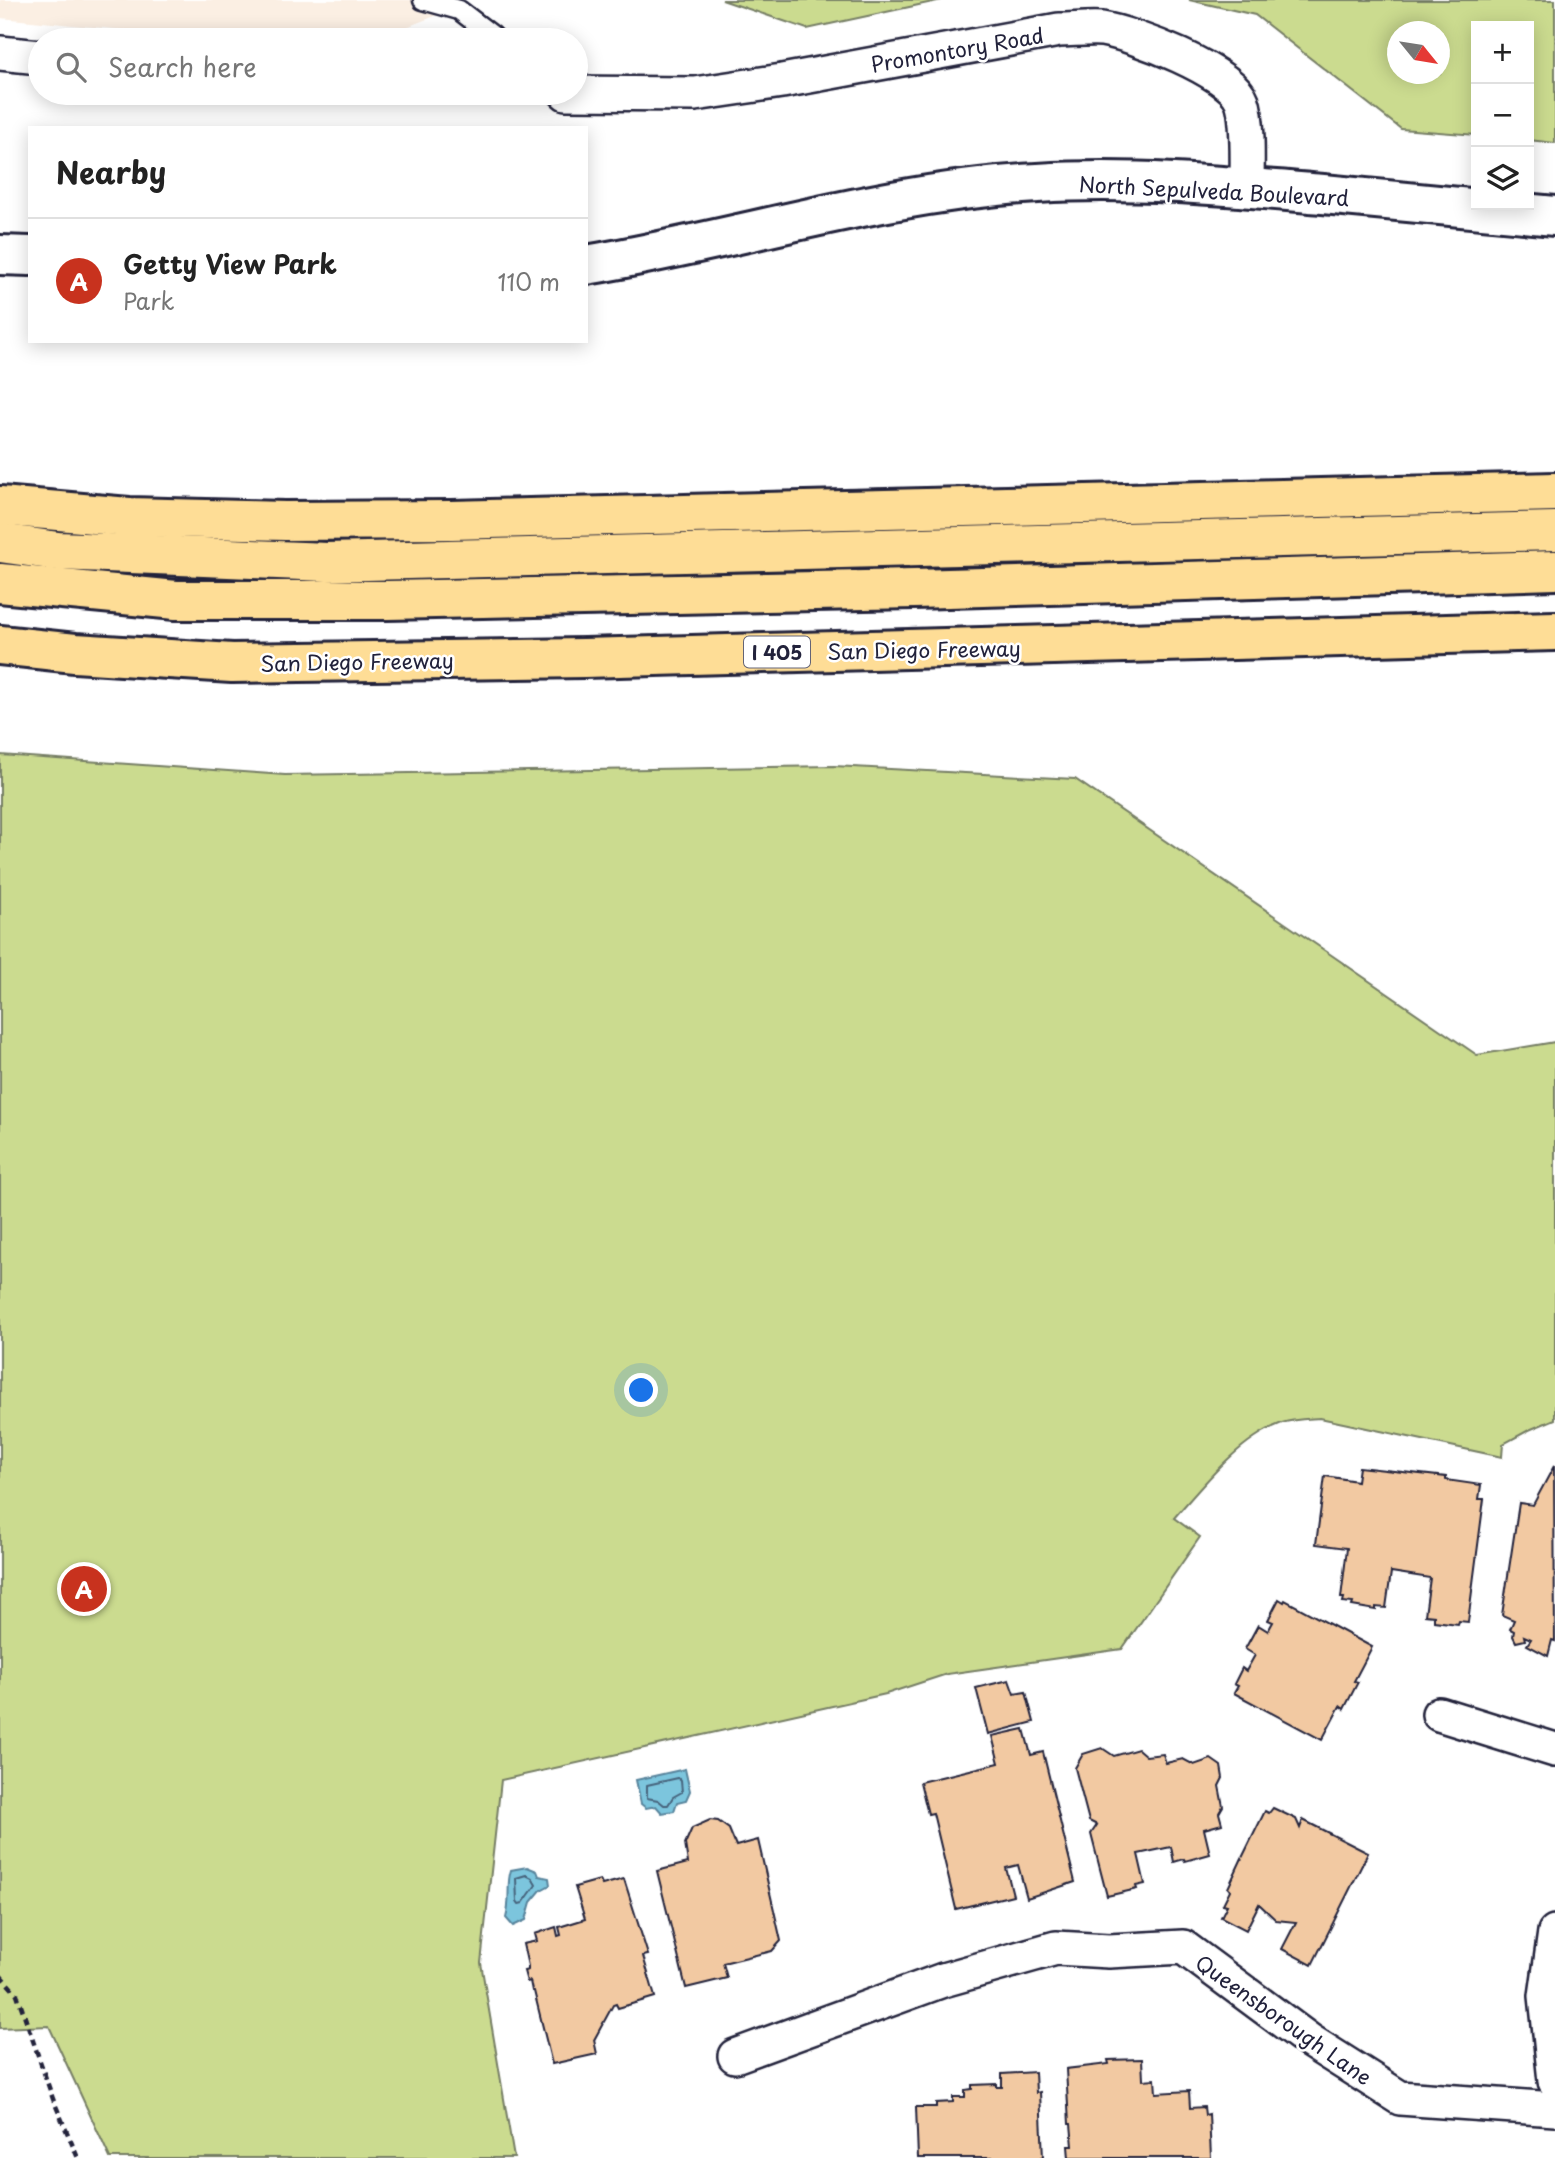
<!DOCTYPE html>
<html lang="en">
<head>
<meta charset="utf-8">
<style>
  :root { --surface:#fff; --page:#f2f2f2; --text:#222; --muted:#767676; --line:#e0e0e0; --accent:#c8321e }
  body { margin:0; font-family:"Playpen Sans",sans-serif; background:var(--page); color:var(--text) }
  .controls { position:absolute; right:21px; top:21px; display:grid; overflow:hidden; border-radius:0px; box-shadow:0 4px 18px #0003 }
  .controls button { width:63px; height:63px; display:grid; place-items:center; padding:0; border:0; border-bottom:2px solid var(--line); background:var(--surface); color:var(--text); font:35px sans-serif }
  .compass { position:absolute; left:1387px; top:21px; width:63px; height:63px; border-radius:50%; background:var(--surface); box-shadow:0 4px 18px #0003; rotate:120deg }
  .you { position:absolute; left:642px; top:1391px; width:24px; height:24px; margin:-18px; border:5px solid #fff; border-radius:50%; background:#1a73e8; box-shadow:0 0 0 10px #1a73e833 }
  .badge { display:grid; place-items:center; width:46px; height:46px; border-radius:50%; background:var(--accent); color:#fff; font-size:23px; font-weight:700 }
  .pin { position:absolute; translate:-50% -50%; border:4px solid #fff; box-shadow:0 2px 7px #0006 }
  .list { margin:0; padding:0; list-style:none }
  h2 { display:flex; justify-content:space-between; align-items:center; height:91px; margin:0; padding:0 28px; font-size:30px }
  h2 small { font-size:23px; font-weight:400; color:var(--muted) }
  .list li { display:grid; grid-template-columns:46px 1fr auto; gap:21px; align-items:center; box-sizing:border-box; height:126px; padding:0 28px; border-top:2px solid var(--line) }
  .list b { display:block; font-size:26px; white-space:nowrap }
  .list p { margin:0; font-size:23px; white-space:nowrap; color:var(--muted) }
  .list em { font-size:23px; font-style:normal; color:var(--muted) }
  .icon { flex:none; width:38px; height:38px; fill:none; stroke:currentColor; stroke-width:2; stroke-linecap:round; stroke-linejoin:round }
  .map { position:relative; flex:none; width:1555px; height:2158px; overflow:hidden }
  .search { position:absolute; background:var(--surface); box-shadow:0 4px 18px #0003; left:28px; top:28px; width:560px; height:77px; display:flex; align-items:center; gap:18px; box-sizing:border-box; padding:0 24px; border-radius:38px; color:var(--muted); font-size:26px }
  .panel { position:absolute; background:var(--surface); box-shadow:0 4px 18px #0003; left:28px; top:126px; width:560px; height:217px; border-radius:0px }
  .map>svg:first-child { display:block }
  .built { fill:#fbefe3 }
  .green { fill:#cbdb8f; stroke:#767e65; stroke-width:2; fill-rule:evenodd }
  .water { fill:#7cc5dd; stroke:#58849c; stroke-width:2 }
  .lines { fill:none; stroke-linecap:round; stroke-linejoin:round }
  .shore { stroke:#46637c; stroke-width:2 }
  .building { fill:#f2c9a2; stroke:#22223b; stroke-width:2 }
  .service-casing { stroke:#22223b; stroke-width:23 }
  .minor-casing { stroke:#22223b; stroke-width:38 }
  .secondary-casing { stroke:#22223b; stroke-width:44 }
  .motorway-casing { stroke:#22223b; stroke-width:44 }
  .path { stroke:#22223b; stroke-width:4.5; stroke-dasharray:7 5; stroke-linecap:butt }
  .service { stroke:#fff; stroke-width:18 }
  .minor { stroke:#fff; stroke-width:33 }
  .secondary { stroke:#fff; stroke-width:38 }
  .motorway { stroke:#fedd96; stroke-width:38 }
  .labels { text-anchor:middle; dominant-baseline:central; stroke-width:5; stroke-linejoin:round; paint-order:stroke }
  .shield { fill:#fff; stroke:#646476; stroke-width:2 }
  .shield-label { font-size:19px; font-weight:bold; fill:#22223b }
  .street-label { font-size:21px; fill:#22223b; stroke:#fff }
</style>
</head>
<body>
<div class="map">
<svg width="1555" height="2158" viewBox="0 0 1555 2158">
  <rect width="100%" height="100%" fill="#fff"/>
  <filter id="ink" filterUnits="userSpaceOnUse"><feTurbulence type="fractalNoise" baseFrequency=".0143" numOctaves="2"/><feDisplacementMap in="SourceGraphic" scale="14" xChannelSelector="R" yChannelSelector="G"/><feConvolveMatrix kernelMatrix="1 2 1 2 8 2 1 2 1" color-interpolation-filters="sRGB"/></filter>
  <g filter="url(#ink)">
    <!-- built -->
    <path class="built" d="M 0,0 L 454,0 L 448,11 L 373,40 L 229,40 L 0,18 Z"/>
    <!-- green -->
    <g class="green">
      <path d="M 722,0 L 942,0 L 807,29 Z"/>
      <path d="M 1189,0 L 1555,0 L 1555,143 L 1529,140 L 1529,26 L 1476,26 L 1476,135 L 1401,129 L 1255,15 ZM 1398,32 L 1440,32 L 1440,74 L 1398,74 Z"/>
      <path d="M 0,755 L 285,775 L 834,766 L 1075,779 L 1477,1055 L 1555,1042 L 1555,1419 L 1529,1430 L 1503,1444 L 1502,1457 L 1320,1418 C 1307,1419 1294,1419 1282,1423 C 1239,1439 1203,1485 1174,1518 L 1200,1537 L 1122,1649 L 947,1674 L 886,1694 L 501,1780 L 481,1963 L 514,2158 L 110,2158 L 49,2026 L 0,2028 Z"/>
    </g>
    <!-- water -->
    <g class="water">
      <path d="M 685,1769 L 690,1791 L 686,1800 L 677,1802 L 674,1811 L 662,1813 L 656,1806 L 646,1808 L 641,1804 L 636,1780 Z"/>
      <path d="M 527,1867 L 537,1871 L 539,1876 L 549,1878 L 550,1885 L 541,1890 L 531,1902 L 526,1920 L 513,1926 L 506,1918 C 511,1901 506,1884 511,1870 Z"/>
    </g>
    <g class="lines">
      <!-- shore -->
      <g class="shore">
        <path d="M 678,1778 L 681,1781 L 682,1792 L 673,1797 L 668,1805 L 664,1805 L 658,1800 L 647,1798 L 647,1785 Z"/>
        <path d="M 526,1875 L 532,1878 L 536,1885 L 523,1903 L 519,1904 L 517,1901 L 516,1878 Z"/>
      </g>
    </g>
    <!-- building -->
    <g class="building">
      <path d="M 1554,1466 L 1555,1641 L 1552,1640 L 1548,1656 L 1527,1645 L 1531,1639 L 1524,1636 L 1525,1640 L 1516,1642 L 1513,1636 L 1514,1631 L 1510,1629 L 1514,1620 L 1502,1615 L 1519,1503 L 1533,1505 Z"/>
      <path d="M 1359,1467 L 1446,1477 L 1446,1480 L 1481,1485 L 1479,1499 L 1484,1499 L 1468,1622 L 1459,1621 L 1458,1624 L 1434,1621 L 1434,1616 L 1425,1615 L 1430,1578 L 1391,1572 L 1386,1608 L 1376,1607 L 1376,1610 L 1352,1606 L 1353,1603 L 1343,1602 L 1344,1598 L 1341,1598 L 1347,1548 L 1316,1544 L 1325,1476 L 1357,1481 Z"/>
      <path d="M 1279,1599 L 1284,1602 L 1285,1600 L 1372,1647 L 1354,1681 L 1358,1682 L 1344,1709 L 1340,1706 L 1322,1740 L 1234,1693 L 1238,1686 L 1234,1684 L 1242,1668 L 1246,1671 L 1255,1655 L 1245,1649 L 1258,1625 L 1268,1631 L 1273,1622 L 1268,1620 Z"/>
      <path d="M 1009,1680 L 1014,1694 L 1026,1692 L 1034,1722 L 988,1734 L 976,1688 Z"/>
      <path d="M 1024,1729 L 1031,1755 L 1043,1752 L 1075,1882 L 1027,1898 L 1018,1865 L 1006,1868 L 1013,1895 L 956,1909 L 933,1813 L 928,1814 L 920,1782 L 999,1763 L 992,1736 Z"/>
      <path d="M 1102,1748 L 1114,1756 L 1138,1749 L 1146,1756 L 1163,1754 L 1166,1763 L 1183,1759 L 1194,1765 L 1211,1759 L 1221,1766 L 1223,1778 L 1219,1786 L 1223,1806 L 1219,1813 L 1222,1824 L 1204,1829 L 1210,1854 L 1185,1861 L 1184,1859 L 1174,1862 L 1171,1847 L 1138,1854 L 1145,1884 L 1136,1886 L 1137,1889 L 1107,1896 L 1091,1834 L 1097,1825 L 1089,1821 L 1075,1768 L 1083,1754 Z"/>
      <path d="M 1273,1808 L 1296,1819 L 1300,1828 L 1303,1820 L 1368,1853 L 1312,1965 L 1282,1949 L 1296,1922 L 1276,1920 L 1259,1904 L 1246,1930 L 1221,1917 L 1227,1905 L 1223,1904 L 1230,1890 L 1228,1888 L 1242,1858 L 1265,1811 L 1269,1813 Z"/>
      <path d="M 710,1820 L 718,1821 L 729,1829 L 736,1846 L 758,1840 L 781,1941 L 772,1951 L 723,1963 L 727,1978 L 686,1988 L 657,1871 L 688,1863 L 685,1844 L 692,1828 Z"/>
      <path d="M 624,1879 L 648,1955 L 643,1956 L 655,1997 L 618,2008 L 616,2004 L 613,2005 L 594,2040 L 597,2054 L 552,2064 L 534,1991 L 532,1991 L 530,1981 L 527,1982 L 524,1971 L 528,1970 L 528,1966 L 523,1944 L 537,1941 L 535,1934 L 556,1927 L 558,1936 L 561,1935 L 559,1927 L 585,1919 L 575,1887 L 600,1880 L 602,1885 Z"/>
      <path d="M 1142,2059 L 1143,2080 L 1155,2079 L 1156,2093 L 1189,2091 L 1190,2108 L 1204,2107 L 1205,2115 L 1209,2114 L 1211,2158 L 1069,2158 L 1068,2146 L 1073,2146 L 1071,2124 L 1069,2124 L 1066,2069 L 1109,2064 L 1108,2060 Z"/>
      <path d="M 1035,2072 L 1036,2093 L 1040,2092 L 1043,2158 L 918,2158 L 916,2107 L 936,2107 L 936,2103 L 953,2102 L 953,2097 L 965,2097 L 965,2090 L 972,2089 L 972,2085 L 997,2084 L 997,2087 L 1002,2087 L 1002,2074 Z"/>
    </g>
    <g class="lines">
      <defs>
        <path id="service" d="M 423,0 L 459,10 L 493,36 L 494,40"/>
        <g id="minor">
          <path d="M 0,53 L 40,57"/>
          <path d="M 566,93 L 695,94 L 782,81 L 1059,30 C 1072,30 1088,28 1102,29 C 1133,34 1231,71 1242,101 C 1249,121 1247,165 1247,187"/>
          <path d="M 1439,1714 L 1555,1750"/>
          <path d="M 1555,1932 L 1546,1996 L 1555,2081"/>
          <path d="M 735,2056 L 943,1980 L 1056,1948 L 1109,1951 L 1183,1947 L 1310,2041 L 1400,2098 L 1555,2109"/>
        </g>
        <g id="secondary">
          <path d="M 0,255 L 30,256"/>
          <path d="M 586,265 C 738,240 884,191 1038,183 C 1133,177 1229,186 1323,194 C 1401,202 1478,209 1555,216"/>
        </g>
        <g id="motorway">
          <path d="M 0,506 L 129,517 L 285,521 L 452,520 L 1555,492"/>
          <path d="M 0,543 L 58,551 L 327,562 L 1555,531"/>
          <path d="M 0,583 L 176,600 L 388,600 L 914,589 L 1555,570"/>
          <path d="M 0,645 L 75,653 L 232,663 L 584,658 L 1555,631"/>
        </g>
      </defs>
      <!-- service casing -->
      <use href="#service" class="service-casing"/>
      <!-- minor casing -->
      <use href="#minor" class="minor-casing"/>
      <!-- secondary casing -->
      <use href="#secondary" class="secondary-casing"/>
      <!-- motorway casing -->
      <use href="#motorway" class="motorway-casing"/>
      <!-- path -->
      <path class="path" d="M 0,1975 L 17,1994 L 53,2099 L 78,2158"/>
      <!-- service -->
      <use href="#service" class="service"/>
      <!-- minor -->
      <use href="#minor" class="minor"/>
      <!-- secondary -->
      <use href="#secondary" class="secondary"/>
      <!-- motorway -->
      <use href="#motorway" class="motorway"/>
    </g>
  </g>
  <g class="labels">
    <!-- shield labels -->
    <rect class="shield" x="744" y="636.5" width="66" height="31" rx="5"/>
    <g class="shield-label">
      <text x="777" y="652">I 405</text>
    </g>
    <!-- street labels -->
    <g class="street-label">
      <text transform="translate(957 49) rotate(-10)">Promontory Road</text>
      <text transform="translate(1214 190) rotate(3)">North Sepulveda Boulevard</text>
      <text transform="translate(924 649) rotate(-1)">San Diego Freeway</text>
      <text transform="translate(357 661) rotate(-1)">San Diego Freeway</text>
      <text transform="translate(1284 2019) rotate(35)">Queensborough Lane</text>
    </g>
  </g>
</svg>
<div class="controls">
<button>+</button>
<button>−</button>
<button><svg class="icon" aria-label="layers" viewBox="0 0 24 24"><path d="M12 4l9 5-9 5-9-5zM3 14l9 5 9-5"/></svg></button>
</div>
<svg class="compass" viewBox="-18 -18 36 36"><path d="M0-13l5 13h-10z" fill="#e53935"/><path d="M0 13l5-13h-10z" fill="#767676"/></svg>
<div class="you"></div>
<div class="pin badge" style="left:84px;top:1589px">A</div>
<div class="search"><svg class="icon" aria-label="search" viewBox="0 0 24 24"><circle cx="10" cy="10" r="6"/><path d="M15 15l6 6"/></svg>Search here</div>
<section class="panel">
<h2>Nearby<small></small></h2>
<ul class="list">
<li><span class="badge">A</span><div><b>Getty View Park</b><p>Park</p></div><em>110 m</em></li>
</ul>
</section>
</div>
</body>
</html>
